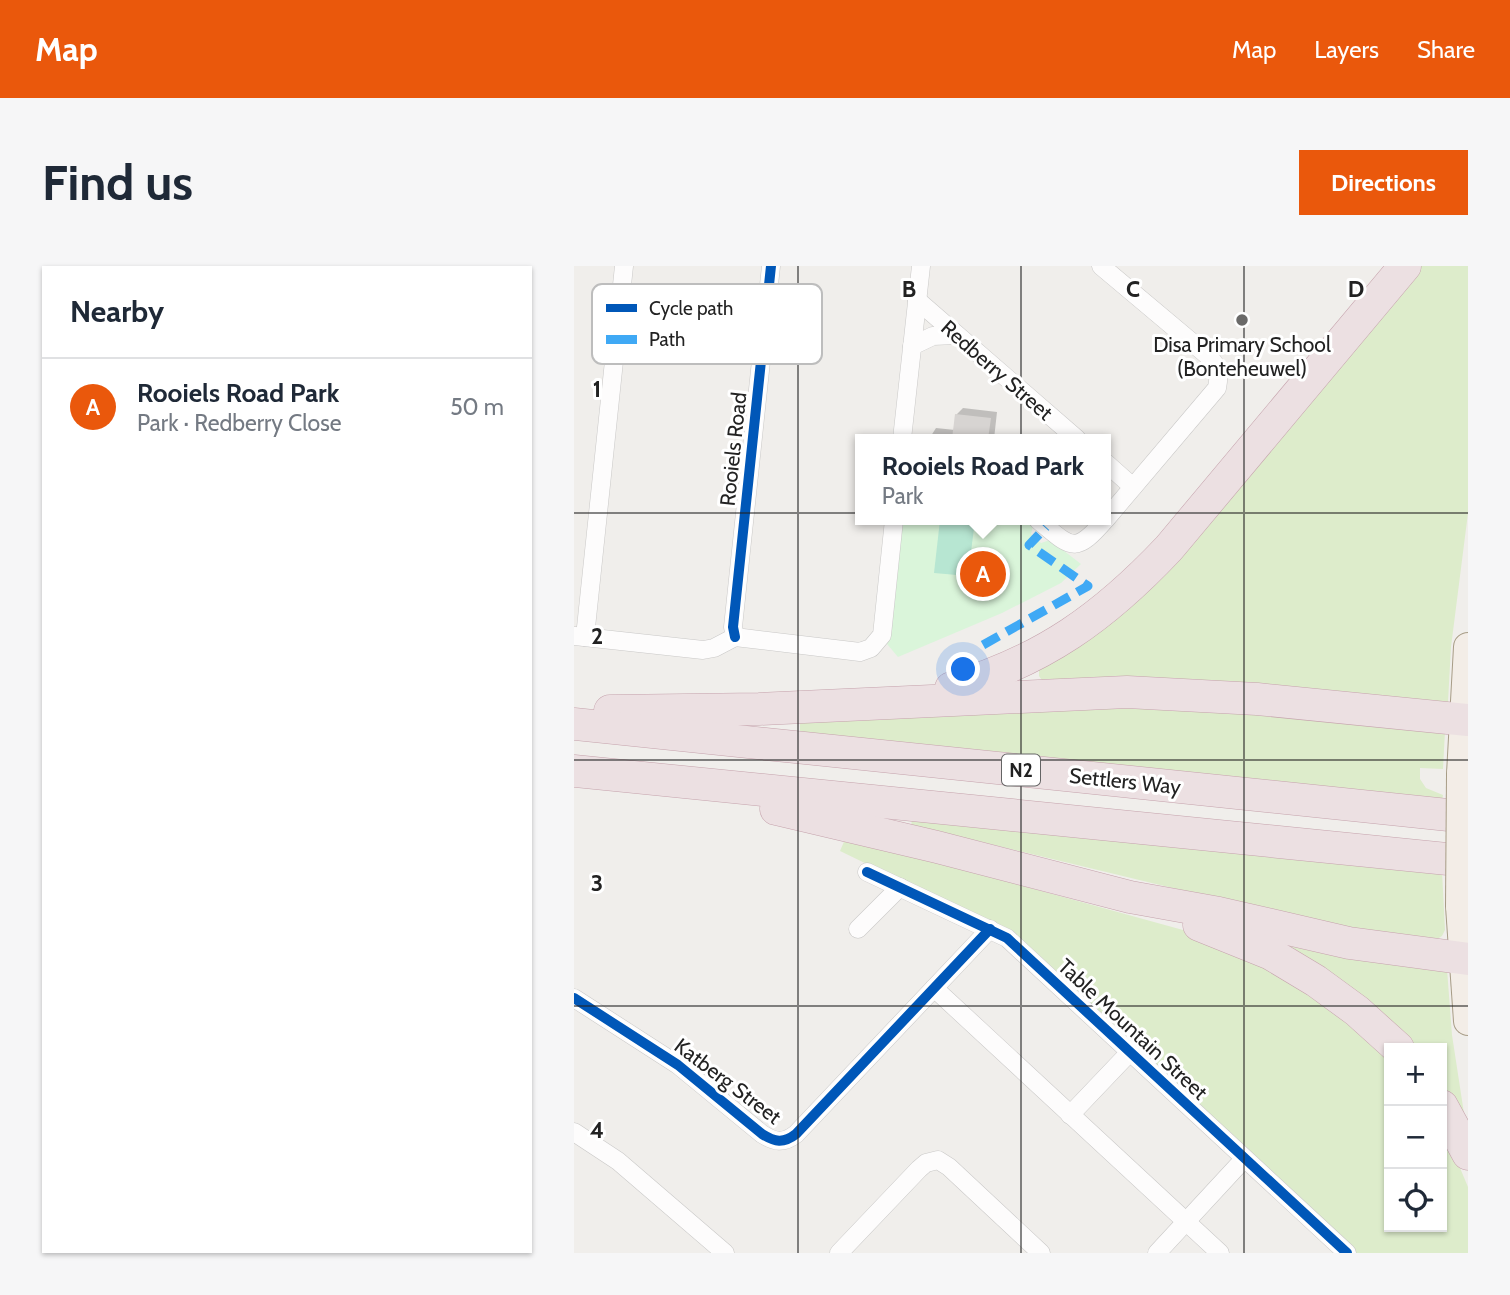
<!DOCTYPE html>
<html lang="en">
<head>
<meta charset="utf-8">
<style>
  :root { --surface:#fff; --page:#f6f6f7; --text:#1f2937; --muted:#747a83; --line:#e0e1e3; --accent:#ea580c }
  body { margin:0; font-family:Cabin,sans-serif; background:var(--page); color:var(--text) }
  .controls { position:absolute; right:21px; bottom:21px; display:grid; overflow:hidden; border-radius:0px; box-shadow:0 2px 5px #0004 }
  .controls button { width:63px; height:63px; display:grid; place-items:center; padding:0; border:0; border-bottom:2px solid var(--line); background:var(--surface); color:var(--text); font:35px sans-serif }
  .you { position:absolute; left:390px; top:404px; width:24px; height:24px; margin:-18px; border:5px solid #fff; border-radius:50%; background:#1a73e8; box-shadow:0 0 0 10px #1a73e833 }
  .badge { display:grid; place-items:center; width:46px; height:46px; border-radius:50%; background:var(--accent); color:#fff; font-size:23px; font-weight:700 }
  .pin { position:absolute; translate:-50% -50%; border:4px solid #fff; box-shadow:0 2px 7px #0006 }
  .popup { position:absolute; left:281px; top:168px; width:256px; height:91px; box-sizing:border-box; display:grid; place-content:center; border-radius:0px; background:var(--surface); filter:drop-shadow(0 2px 5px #0005); font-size:23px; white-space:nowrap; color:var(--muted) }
  .popup b { font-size:26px; color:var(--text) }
  .popup::after { content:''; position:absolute; left:50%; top:100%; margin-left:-14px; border:14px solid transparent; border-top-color:var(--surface) }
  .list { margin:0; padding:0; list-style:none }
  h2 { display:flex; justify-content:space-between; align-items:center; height:91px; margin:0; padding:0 28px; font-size:30px }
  h2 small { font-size:23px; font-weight:400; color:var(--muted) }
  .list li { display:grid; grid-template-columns:46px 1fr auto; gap:21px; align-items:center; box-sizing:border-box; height:98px; padding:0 28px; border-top:2px solid var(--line) }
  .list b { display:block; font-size:26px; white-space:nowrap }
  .list p { margin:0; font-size:23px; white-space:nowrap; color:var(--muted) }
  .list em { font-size:23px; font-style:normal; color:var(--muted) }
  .icon { flex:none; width:38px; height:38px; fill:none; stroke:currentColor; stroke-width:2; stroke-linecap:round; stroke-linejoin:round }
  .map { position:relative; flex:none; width:894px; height:987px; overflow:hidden; border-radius:0px }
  header { display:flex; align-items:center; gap:42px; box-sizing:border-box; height:98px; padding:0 35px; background:var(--accent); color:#fff }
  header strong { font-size:33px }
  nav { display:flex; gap:38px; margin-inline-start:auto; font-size:24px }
  .intro { display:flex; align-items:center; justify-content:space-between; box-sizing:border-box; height:168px; padding:0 42px }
  h1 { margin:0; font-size:49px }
  .button { padding:18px 32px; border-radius:0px; background:var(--accent); color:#fff; font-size:24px; font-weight:700 }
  main { display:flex; gap:42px; padding:0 42px }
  aside { flex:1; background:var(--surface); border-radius:0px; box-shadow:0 2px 5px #0004 }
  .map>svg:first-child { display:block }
  .grass { fill:#ddeccb }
  .park { fill:#daf5da }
  .pitch { fill:#b7e6d2 }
  .shadow { fill:#0003 }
  .building { fill:#d7d4d2 }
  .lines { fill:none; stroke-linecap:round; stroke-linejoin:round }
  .minor-casing { stroke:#c9c8c7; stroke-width:19 }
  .primary-casing { stroke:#a79c86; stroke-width:30 }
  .motorway-casing { stroke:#c5a2ac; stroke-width:33 }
  .minor { stroke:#fdfcfc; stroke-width:18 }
  .primary { stroke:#f3ede7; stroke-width:28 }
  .motorway { stroke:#ece0e2; stroke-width:32 }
  .primary-bridge-casing { stroke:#a79c86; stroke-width:30; stroke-linecap:butt }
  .primary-bridge { stroke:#f3ede7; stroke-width:28 }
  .quiet { stroke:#3fa9f5; stroke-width:9; stroke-dasharray:18 9; stroke-linecap:butt }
  .cycleway-casing { stroke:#fff; stroke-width:15 }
  .cycleway { stroke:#0057b8; stroke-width:10 }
  .grid { fill:none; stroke:#222; stroke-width:2; stroke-opacity:0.55 }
  .poi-dot { fill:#6a6968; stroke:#fff; stroke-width:2.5 }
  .labels { text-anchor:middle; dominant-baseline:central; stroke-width:6; stroke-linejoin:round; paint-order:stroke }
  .shield { fill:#fff; stroke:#646464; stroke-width:2 }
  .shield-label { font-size:19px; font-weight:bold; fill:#222 }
  .poi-label { font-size:21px; fill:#222; stroke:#fff }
  .street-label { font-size:21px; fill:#222; stroke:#fff }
  .key { fill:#fff; stroke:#bdbdbd; stroke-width:2 }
  .key-label { font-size:19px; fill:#222 }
  .grid-label { font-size:23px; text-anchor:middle; font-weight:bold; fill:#222; stroke:#fff; stroke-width:6; stroke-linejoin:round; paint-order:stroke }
</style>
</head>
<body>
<header>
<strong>Map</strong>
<nav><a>Map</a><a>Layers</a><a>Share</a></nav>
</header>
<div class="intro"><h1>Find us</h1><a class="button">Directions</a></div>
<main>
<aside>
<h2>Nearby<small></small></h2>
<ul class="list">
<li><span class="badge">A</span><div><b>Rooiels Road Park</b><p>Park · Redberry Close</p></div><em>50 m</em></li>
</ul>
</aside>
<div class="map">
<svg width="894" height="987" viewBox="0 0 894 987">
  <rect width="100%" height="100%" fill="#f0eeeb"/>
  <!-- grass -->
  <g class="grass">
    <path d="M 845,0 L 894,0 L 894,247 L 877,381 L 874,436 L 869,438 L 470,417 L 465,410 L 465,403 Z"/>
    <path d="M 558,435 L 871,465 L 869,503 L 846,502 L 846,513 L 852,522 L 869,529 L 868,535 L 226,468 L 226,450 Z"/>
    <path d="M 339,550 L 868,605 L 871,664 L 868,670 L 860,675 L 740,656 L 337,559 Z"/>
    <path d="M 272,571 L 609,664 L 632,670 L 697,698 L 815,789 L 815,961 L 868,961 L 868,859 L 894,921 L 894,987 L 781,987 L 444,671 L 266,585 Z"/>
    <path d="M 689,671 L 873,703 L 878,769 L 891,854 L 868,824 L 868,782 L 835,782 Z"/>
  </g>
  <!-- park -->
  <path class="park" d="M 327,254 L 452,254 L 459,260 L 457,268 L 467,277 L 476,274 L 507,298 L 487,317 L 428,347 L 324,391 L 313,378 Z"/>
  <!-- pitch -->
  <path class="pitch" d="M 366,254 L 401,254 L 394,310 L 360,307 Z"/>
  <!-- shadow -->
  <path class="shadow" d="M 389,142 L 423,146 L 420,173 L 355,173 L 362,162 L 381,164 L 382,149 Z"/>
  <!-- building -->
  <path class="building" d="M 381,148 L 417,152 L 414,173 L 378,173 Z"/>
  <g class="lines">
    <defs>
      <g id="minor">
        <path d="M 527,0 L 633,89 C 644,99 646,108 643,122 L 532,253"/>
        <path d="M 343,34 L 503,173"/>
        <path d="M 338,80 L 359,70 L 381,69"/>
        <path d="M 328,173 L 347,0"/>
        <path d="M 532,197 L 559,221"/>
        <path d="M 464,254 C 497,281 500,290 531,254"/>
        <path d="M 1,370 L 129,384 L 140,382 L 161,371"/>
        <path d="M 11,371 L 50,0"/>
        <path d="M 161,371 L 159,361 L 197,0"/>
        <path d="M 161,371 L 286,386 L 297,382 L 308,369 L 320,254"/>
        <path d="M 293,606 L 433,672 L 773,987"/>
        <path d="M 284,663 L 326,621"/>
        <path d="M 360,722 L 646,987"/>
        <path d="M 0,732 L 104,799 L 188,868 C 201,876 209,878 222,868 L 416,663"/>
        <path d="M 496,849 L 556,786"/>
        <path d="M 0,866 L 44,895 L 151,987"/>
        <path d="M 265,987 L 345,903 L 352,897 L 364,894 L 375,901 L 467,987"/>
        <path d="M 583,987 L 670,893"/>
      </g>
      <g id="primary">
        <path d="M 887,508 L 894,381"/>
        <path d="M 886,640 L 894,755"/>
      </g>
      <g id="motorway">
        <path d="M 377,422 C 469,395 530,351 595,282 L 831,0"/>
        <path d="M 36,445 L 185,443 L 553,426 L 683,433 L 894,454"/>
        <path d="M 0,458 L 894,551"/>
        <path d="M 0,505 L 894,595"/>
        <path d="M 202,543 L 363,581 L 556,631 L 645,647 L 775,677 L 894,693"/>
        <path d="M 625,659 L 697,688 L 742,715 L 783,745 L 824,782"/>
        <path d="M 868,840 L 894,888"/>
      </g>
    </defs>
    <!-- minor casing -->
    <use href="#minor" class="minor-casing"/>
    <!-- primary casing -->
    <use href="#primary" class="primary-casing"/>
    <!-- motorway casing -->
    <use href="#motorway" class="motorway-casing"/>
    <!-- minor -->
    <use href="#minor" class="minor"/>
    <!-- primary -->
    <use href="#primary" class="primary"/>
    <!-- motorway -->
    <use href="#motorway" class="motorway"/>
    <defs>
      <path id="primary-bridge" d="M 886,640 L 887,508"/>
    </defs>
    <!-- primary-bridge casing -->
    <use href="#primary-bridge" class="primary-bridge-casing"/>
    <!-- primary-bridge -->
    <use href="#primary-bridge" class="primary-bridge"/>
    <!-- quiet -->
    <path class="quiet" d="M 409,379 L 514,320 L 455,279 L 472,261"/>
    <defs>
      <g id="cycleway">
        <path d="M 161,371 L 159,361 L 197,0"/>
        <path d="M 293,606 L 433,672 L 773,987"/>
        <path d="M 0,732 L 104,799 L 188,868 C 201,876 209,878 222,868 L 416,663"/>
      </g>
    </defs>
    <!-- cycleway casing -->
    <use href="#cycleway" class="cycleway-casing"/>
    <!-- cycleway -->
    <use href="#cycleway" class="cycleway"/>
  </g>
  <!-- grid -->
  <path class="grid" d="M 224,0 L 224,987M 447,0 L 447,987M 670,0 L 670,987M 0,247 L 894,247M 0,494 L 894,494M 0,740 L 894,740"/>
  <!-- markers -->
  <circle class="poi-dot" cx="668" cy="54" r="7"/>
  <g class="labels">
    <!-- shield labels -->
    <rect class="shield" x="428" y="488.5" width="38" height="31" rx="5"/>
    <g class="shield-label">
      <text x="447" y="504">N2</text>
    </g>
    <!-- poi labels -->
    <g class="poi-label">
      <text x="668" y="78">Disa Primary School<tspan x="668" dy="24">(Bonteheuwel)</tspan></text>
    </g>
    <!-- street labels -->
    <g class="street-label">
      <text transform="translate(423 104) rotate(41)">Redberry Street</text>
      <text transform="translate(159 183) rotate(-84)">Rooiels Road</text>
      <text transform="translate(551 515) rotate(6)">Settlers Way</text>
      <text transform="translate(559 763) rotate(43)">Table Mountain Street</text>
      <text transform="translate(154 815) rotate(37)">Katberg Street</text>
    </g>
  </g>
  <!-- legend -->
  <rect x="18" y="18" width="230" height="80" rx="10" class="key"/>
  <rect x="32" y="38" width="31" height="8" fill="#0057b8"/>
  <rect x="32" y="69" width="31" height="9" fill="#3fa9f5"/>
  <g class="key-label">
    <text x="75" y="49">Cycle path</text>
    <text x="75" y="80">Path</text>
  </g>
  <g class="grid-label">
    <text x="335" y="31">B</text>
    <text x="559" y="31">C</text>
    <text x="782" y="31">D</text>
    <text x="23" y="131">1</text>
    <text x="23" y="378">2</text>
    <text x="23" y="625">3</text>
    <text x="23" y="872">4</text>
  </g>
</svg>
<div class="controls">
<button>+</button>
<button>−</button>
<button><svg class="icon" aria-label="locate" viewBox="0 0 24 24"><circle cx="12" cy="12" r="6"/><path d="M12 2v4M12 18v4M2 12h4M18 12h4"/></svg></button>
</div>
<div class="you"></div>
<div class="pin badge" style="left:409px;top:308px">A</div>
<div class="popup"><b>Rooiels Road Park</b>Park</div>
</div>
</main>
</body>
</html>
